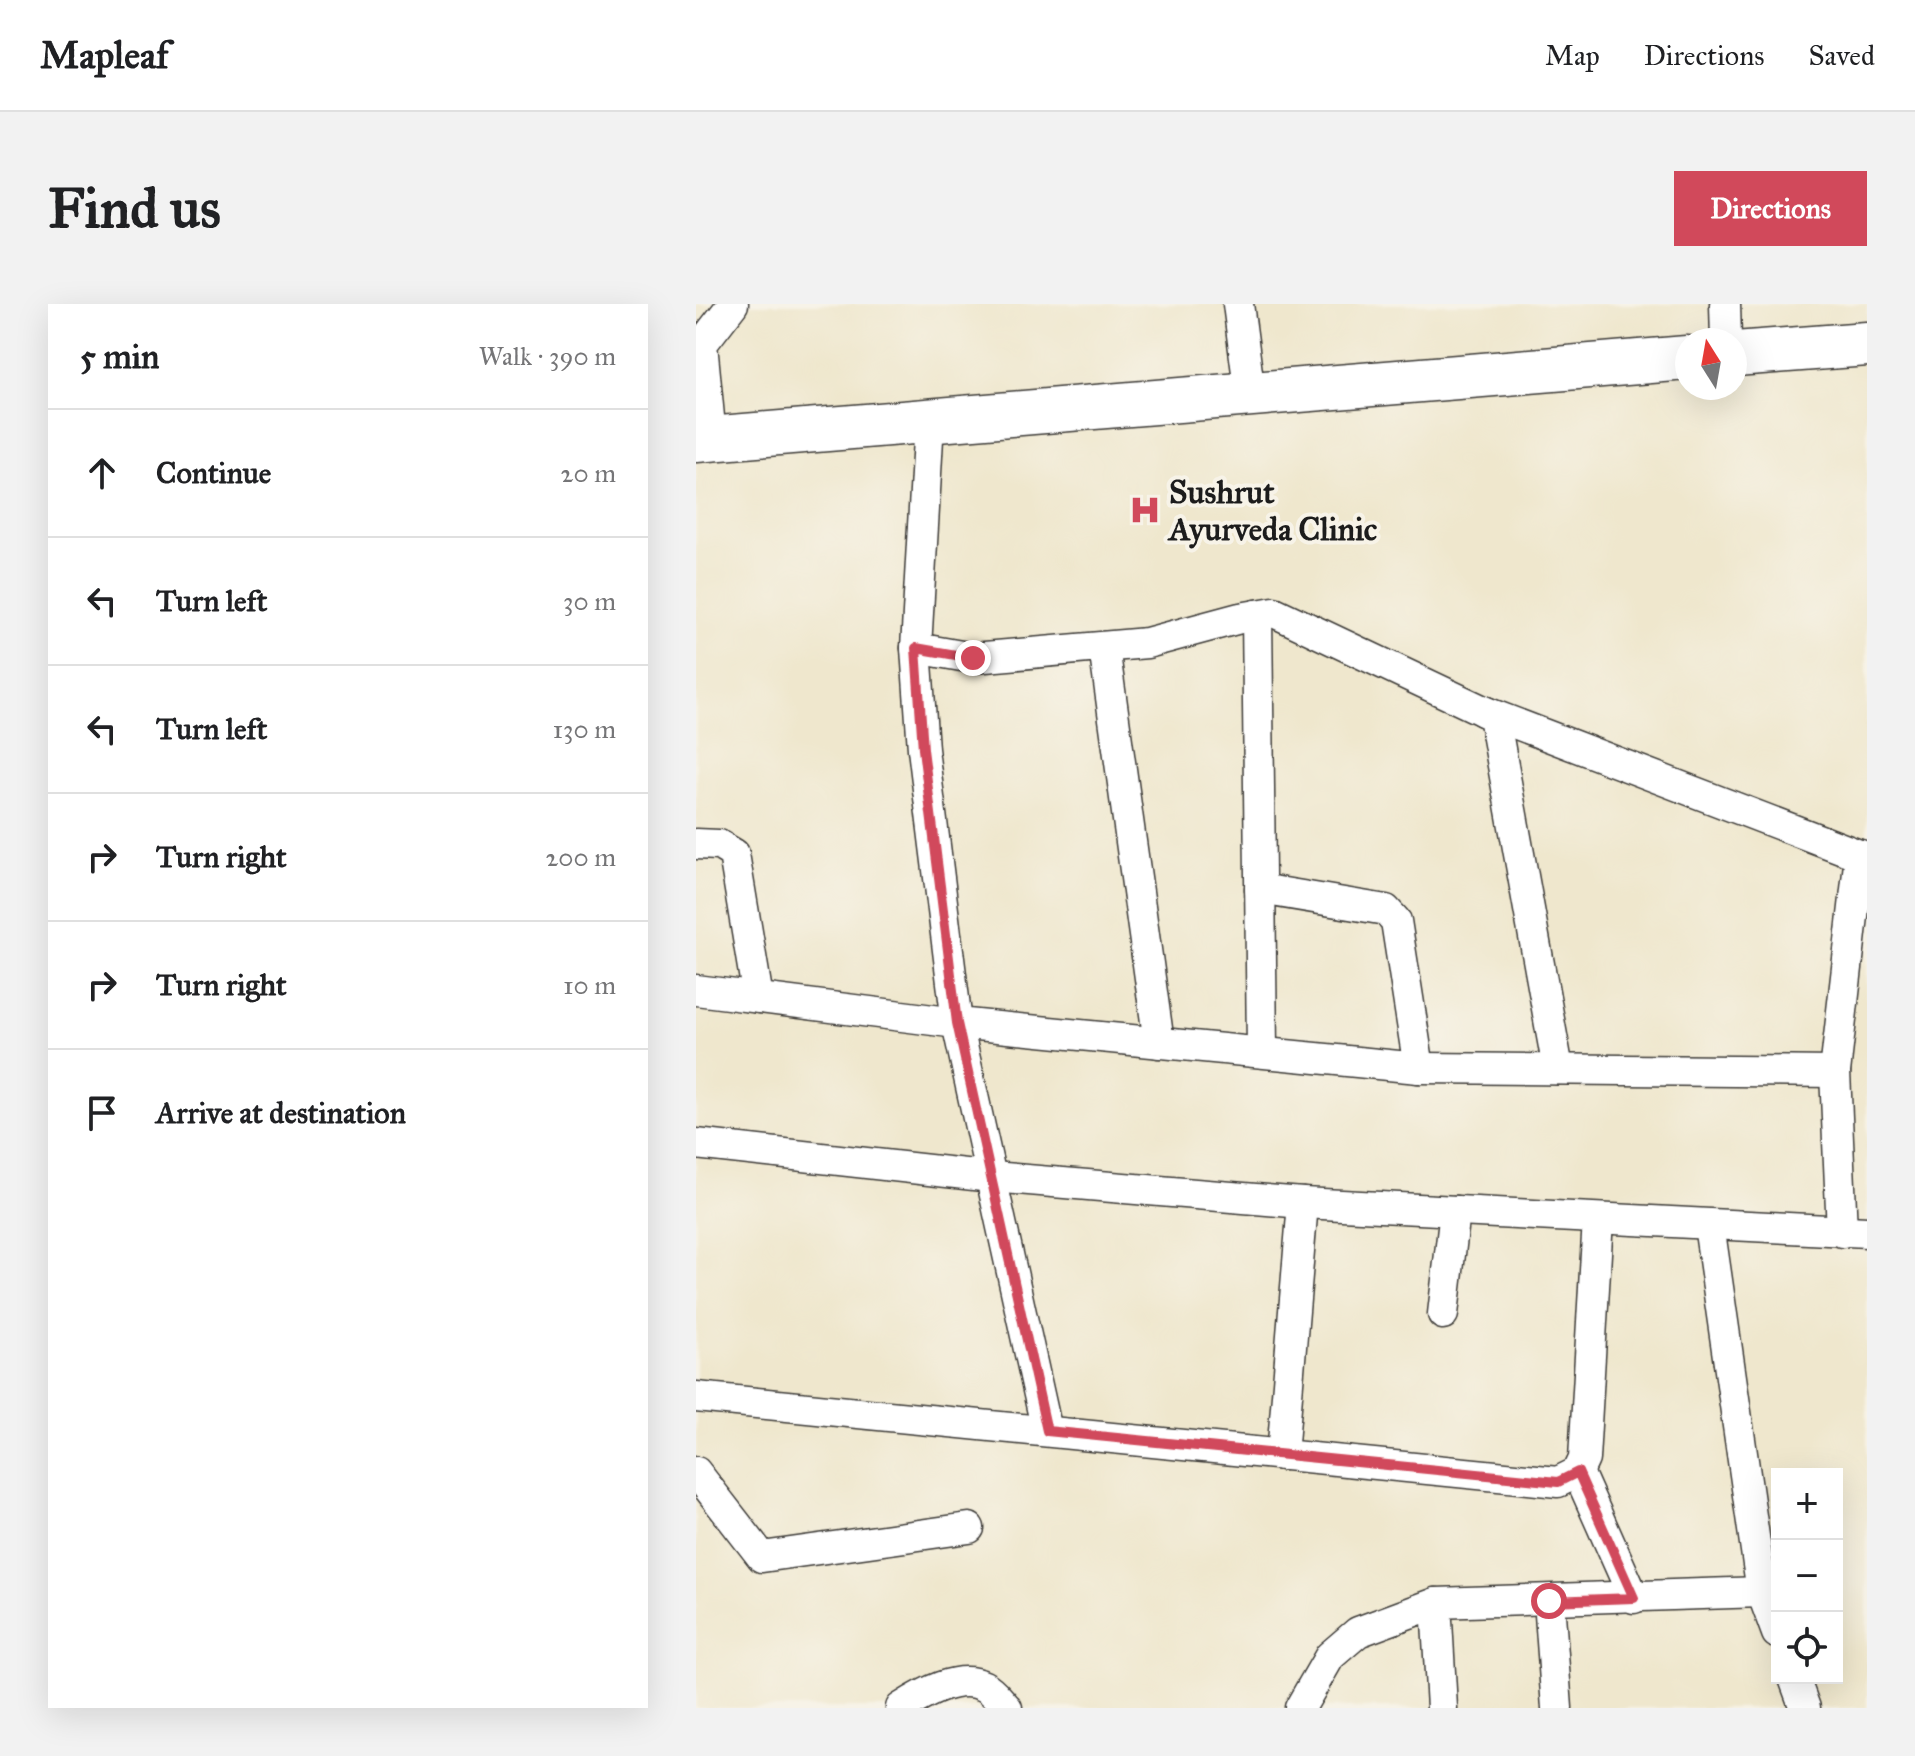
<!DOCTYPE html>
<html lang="en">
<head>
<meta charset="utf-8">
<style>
  :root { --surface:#fff; --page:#f2f2f2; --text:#202124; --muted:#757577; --line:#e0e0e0; --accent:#d1495b }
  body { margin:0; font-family:"IM FELL Great Primer",serif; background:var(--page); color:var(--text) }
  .controls { position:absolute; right:24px; bottom:24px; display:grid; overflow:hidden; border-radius:0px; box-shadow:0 8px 32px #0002 }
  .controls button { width:72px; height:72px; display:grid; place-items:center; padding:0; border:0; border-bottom:2px solid var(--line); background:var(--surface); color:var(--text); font:40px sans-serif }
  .compass { position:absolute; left:979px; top:24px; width:72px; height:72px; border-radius:50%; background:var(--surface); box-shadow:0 8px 32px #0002; rotate:349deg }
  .stop { position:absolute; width:24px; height:24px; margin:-18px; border:6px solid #d1495b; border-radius:50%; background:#fff }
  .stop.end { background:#d1495b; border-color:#fff; box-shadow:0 2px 8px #0008 }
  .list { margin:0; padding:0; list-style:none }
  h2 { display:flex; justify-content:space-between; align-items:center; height:104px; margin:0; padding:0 32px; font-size:34px }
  h2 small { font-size:26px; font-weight:400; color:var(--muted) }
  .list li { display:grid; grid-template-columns:52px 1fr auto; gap:24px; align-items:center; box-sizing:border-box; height:128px; padding:0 32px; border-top:2px solid var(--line) }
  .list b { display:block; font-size:30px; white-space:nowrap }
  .list em { font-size:26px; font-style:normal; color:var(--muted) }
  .icon { flex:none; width:44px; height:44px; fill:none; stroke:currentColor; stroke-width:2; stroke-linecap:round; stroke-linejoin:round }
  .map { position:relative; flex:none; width:1171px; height:1404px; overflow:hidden; border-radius:0px }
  header { display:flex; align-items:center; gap:48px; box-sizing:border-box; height:112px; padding:0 40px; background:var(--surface); border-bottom:2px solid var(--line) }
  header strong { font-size:38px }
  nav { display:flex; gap:44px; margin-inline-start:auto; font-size:28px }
  .intro { display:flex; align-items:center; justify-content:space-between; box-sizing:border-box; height:192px; padding:0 48px }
  h1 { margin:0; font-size:56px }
  .button { padding:20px 36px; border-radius:0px; background:var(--accent); color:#fff; font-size:28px; font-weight:700 }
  main { display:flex; gap:48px; padding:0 48px }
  aside { flex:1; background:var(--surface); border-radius:0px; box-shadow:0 8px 32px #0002 }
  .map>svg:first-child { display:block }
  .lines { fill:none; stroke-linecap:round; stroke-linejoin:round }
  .street-casing { stroke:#3c3a37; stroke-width:33 }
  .primary-casing { stroke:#3c3a37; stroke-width:47 }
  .street { stroke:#fff; stroke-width:30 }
  .primary { stroke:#fff; stroke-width:44 }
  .route { stroke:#d1495b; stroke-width:10 }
  .labels { text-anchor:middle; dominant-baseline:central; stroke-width:8; stroke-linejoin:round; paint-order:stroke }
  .poi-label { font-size:32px; font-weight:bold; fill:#1c1c1c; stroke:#f7f3e8; text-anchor:start }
</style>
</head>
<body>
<header>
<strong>Mapleaf</strong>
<nav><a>Map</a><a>Directions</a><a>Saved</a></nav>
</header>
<div class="intro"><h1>Find us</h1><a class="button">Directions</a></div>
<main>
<aside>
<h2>5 min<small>Walk · 390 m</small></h2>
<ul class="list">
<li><svg class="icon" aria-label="ahead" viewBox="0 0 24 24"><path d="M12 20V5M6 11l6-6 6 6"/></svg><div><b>Continue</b></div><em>20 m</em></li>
<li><svg class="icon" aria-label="left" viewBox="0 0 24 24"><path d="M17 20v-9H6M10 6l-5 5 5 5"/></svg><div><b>Turn left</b></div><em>30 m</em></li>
<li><svg class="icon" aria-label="left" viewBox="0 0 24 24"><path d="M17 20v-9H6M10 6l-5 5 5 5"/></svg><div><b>Turn left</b></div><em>130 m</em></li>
<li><svg class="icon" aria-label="right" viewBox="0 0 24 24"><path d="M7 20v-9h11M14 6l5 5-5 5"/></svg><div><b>Turn right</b></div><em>200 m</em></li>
<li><svg class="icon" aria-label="right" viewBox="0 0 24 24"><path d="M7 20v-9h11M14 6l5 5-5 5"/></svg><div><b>Turn right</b></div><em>10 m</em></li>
<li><svg class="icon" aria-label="arrive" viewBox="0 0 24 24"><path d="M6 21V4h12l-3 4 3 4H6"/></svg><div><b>Arrive at destination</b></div></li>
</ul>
</aside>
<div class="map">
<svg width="1171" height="1404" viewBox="0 0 1171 1404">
  <rect width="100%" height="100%" fill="#f7f3e8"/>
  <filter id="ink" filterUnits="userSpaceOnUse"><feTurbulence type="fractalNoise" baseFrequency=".0125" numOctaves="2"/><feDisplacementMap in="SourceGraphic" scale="16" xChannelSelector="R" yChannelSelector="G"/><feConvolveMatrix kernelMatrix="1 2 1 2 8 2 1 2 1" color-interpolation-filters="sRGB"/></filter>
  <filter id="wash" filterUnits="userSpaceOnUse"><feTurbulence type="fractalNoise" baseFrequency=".006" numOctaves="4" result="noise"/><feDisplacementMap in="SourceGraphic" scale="32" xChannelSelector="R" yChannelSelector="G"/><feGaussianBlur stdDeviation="1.8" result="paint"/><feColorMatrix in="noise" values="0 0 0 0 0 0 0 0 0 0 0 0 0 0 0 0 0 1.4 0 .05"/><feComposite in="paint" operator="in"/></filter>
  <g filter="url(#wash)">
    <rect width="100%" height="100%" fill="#efe7cd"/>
  </g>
  <g filter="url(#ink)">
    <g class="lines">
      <defs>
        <g id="street">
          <path d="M 542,0 L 554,91"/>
          <path d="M 1029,0 L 1030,36"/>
          <path d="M 233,117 L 220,344 L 227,445 L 261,719 L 351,1127"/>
          <path d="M 15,134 L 6,40 L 37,0"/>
          <path d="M 561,311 L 566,746"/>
          <path d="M 408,343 L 463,739"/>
          <path d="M 220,344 L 277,354 L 451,339 L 544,314 L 578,308 L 798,412 L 862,765"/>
          <path d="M 787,407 L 1171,554"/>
          <path d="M 0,540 L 23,541 L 38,550 L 62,694"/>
          <path d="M 0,686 L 261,719 L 723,764 L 700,617 L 690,606 L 564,585"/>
          <path d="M 723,764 L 1139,768"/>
          <path d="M 0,840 L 296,873 L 607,899 L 1171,928"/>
          <path d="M 1013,921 L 1066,1288 L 1081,1329"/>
          <path d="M 1146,928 L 1139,768 L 1164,551"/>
          <path d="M 747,1010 L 759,907"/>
          <path d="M 0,1093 L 862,1178 L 882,1168 L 888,1155 L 902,915"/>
          <path d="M 586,1151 L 607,899"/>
          <path d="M 0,1168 L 66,1253 L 273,1224"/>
          <path d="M 882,1168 L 938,1294"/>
          <path d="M 853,1297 L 861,1404"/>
          <path d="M 740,1299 L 746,1404"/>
          <path d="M 1098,1374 L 1109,1404"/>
          <path d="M 205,1404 C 227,1390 262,1369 288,1382 C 297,1386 304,1397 311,1404"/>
          <path d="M 604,1404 L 634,1352 L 662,1328 L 740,1299 L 1066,1288"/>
        </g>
        <g id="primary">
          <path d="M 1039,50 L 1171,40"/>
          <path d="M 0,136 L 991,54"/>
        </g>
      </defs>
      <!-- street casing -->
      <use href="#street" class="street-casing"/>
      <!-- primary casing -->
      <use href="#primary" class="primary-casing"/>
      <!-- street -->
      <use href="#street" class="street"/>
      <!-- primary -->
      <use href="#primary" class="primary"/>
    </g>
  </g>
  <g class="lines" filter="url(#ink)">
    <!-- route -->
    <path class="route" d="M 277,354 L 220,344 L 227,445 L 261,719 L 351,1127 L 862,1178 L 882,1168 L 938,1294 L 853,1297"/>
  </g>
  <!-- icons -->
  <defs>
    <symbol id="hospital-bare" viewBox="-9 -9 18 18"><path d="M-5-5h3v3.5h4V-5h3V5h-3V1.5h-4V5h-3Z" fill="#d1495b" stroke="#f7f3e8" stroke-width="2.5" paint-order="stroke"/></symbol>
  </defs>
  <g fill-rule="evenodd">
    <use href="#hospital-bare" x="427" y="184" width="44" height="44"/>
  </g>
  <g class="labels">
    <!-- poi labels -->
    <g class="poi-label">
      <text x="473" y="188">Sushrut<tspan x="473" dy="37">Ayurveda Clinic</tspan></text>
    </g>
  </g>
</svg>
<div class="controls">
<button>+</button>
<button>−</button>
<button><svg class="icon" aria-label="locate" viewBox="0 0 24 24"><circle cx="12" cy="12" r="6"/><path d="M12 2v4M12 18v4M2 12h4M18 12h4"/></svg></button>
</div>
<svg class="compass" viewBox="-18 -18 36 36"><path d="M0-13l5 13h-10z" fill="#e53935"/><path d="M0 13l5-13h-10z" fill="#757577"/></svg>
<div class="stop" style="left:853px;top:1297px"></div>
<div class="stop end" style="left:277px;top:354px"></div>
</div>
</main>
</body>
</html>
